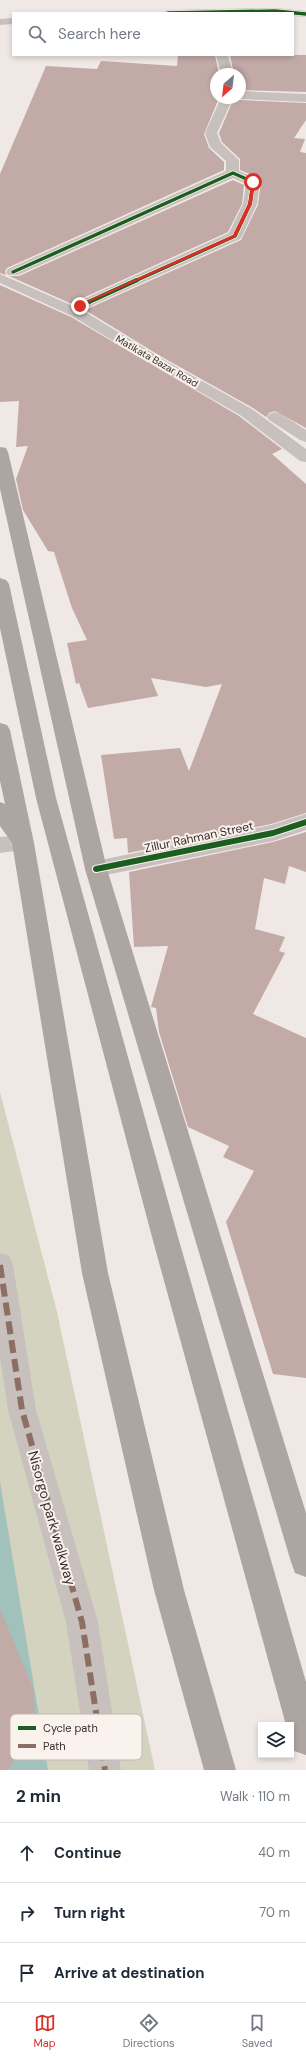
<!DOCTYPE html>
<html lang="en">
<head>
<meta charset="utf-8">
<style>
  :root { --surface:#fff; --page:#f2f2f3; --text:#1f2937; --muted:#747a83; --line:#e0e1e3; --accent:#d93025 }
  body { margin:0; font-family:"DM Sans",sans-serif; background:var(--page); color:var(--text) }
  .controls { position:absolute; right:12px; bottom:12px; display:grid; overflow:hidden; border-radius:0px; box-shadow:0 2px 6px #0003 }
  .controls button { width:36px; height:36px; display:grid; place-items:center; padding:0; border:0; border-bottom:1px solid var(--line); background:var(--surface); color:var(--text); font:20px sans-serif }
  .compass { position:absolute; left:210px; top:68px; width:36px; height:36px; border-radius:50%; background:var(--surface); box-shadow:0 2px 6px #0003; rotate:208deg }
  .stop { position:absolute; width:12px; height:12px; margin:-9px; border:3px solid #d93025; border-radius:50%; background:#fff }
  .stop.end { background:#d93025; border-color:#fff; box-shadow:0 1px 4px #0008 }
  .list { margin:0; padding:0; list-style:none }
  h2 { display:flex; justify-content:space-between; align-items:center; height:52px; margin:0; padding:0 16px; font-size:17px }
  h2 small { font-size:13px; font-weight:400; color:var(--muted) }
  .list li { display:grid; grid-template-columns:26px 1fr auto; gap:12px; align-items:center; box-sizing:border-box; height:60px; padding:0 16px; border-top:1px solid var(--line) }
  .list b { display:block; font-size:15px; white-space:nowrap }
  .list em { font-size:13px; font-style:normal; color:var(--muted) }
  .icon { flex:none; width:22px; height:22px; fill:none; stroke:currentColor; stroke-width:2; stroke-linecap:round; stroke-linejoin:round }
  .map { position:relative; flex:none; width:306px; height:1770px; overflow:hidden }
  .search { position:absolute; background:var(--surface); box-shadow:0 2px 6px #0003; left:12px; right:12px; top:12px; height:44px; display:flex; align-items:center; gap:10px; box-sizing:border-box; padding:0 14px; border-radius:0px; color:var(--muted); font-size:15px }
  .sheet { height:232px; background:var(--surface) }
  nav { display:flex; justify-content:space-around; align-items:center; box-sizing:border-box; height:56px; border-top:1px solid var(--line); background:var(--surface); font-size:11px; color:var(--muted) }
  nav a { display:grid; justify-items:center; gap:2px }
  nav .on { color:var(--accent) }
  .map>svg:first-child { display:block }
  .green { fill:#d4d3c0 }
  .water { fill:#a1c1bb }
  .building { fill:#c2aaa7 }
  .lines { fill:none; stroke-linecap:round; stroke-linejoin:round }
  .minor { fill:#c8c0bd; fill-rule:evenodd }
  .major { fill:#ada5a2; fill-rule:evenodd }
  .quiet { stroke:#8d6e63; stroke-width:6; stroke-dasharray:13 6; stroke-linecap:butt }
  .cycleway-far2-casing { stroke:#faf2ed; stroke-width:5 }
  .cycleway-far1-casing { stroke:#faf2ed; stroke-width:6 }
  .cycleway-casing { stroke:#faf2ed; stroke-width:8 }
  .cycleway-far2 { stroke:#1b5e20; stroke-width:3.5 }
  .cycleway-far1 { stroke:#1b5e20; stroke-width:4.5 }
  .cycleway { stroke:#1b5e20; stroke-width:6 }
  .route { fill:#d93025 }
  .labels { text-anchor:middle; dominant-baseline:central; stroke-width:4; stroke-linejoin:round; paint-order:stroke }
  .far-street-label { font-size:10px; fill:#3a2d2b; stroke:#faf2ed }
  .street-label { font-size:12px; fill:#3a2d2b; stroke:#faf2ed }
  .near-street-label { font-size:14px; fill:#3a2d2b; stroke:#faf2ed }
  .key { fill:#faf2ed; stroke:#c0b7b3; stroke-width:1 }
  .key-label { font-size:11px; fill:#3a2d2b }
</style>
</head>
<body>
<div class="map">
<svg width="306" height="1770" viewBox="0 0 306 1770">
  <rect width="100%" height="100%" fill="#efe8e5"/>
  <!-- green -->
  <path class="green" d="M 0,1092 L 57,1312 L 155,1770 L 0,1770 Z"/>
  <!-- water -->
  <path class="water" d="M 0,1482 L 48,1770 L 0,1770 Z"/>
  <!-- building -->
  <g class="building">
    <path d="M 178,55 L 215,55 L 219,74 L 216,74 L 216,98 L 219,98 L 204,134 L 209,148 L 224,162 L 224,170 L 7,268 L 5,271 L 6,275 L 0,273 L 0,174 L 46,66 L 97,69 L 101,61 L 177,66 Z"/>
    <path d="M 230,55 L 306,55 L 306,92 L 240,90 L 240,74 L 234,74 Z"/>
    <path d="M 234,98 L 240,100 L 306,103 L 306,120 L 294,138 L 305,139 L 300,152 L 306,153 L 306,428 L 275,411 L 269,413 L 266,417 L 253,408 L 162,357 L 85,310 L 241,240 L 258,205 L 261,182 L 259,178 L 240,170 L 240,159 L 222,142 L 219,133 Z"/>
    <path d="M 233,180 L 244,185 L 242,204 L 228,232 L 74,302 L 72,304 L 9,276 L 19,276 Z"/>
    <path d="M 0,285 L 71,317 L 239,416 L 282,449 L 272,454 L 306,484 L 306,813 L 271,824 L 128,853 L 127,838 L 114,839 L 101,755 L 180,748 L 189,771 L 222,684 L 206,687 L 151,678 L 158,696 L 88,708 L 79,683 L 76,684 L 67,643 L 87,640 L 72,608 L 54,552 L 48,551 L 23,510 L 16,479 L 28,446 L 16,447 L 19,401 L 0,402 Z"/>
    <path d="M 306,832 L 306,872 L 289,866 L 285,884 L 264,878 L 255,929 L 285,937 L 279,951 L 285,953 L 253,1014 L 306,1038 L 306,1378 L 273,1374 L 226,1222 L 254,1171 L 223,1157 L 229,1146 L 188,1127 L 159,1032 L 156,1008 L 151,1007 L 168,946 L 134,947 L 129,872 L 273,842 Z"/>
    <path d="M 0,1609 L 33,1688 L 35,1719 L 8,1770 L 0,1770 Z"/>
  </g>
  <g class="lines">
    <!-- minor -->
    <g class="minor">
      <path d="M 275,8 L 306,11 L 306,17 L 293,16 L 293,13 L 162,13 L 168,10 Z"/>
      <path d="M 13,18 L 13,24 L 0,25 L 0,19 Z"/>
      <path d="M 216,55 L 228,55 L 233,74 L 221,74 Z"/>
      <path d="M 240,91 L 306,94 L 306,102 L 240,99 L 237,98 L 240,98 Z"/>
      <path d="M 221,98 L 233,98 L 217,133 L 221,143 L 239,160 L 239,171 L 258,179 L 260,182 L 257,204 L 242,236 L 240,239 L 82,310 L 161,358 L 252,409 L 306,449 L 306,462 L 300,461 L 240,415 L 151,364 L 72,316 L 0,283 L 0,274 L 73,306 L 75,303 L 229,233 L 243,204 L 246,184 L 233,178 L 18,275 L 8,275 L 6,272 L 8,269 L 226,171 L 226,161 L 210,147 L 205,133 Z"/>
      <path d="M 275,412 L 281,414 L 306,430 L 306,442 L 300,440 L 269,420 L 267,417 L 269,414 Z"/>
      <path d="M 306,814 L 306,830 L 273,841 L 96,877 L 88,875 L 85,869 L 88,863 L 96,861 L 271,825 Z"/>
      <path d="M 23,835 L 31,837 L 34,843 L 31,849 L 0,853 L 0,837 Z"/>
      <path d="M 0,1253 L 9,1256 L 13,1265 L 36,1410 L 98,1622 L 121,1770 L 89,1770 L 66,1622 L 8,1410 L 0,1357 Z"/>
    </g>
    <!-- major -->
    <g class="major">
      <path d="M 0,447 L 6,448 L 8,452 L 107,869 L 306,1513 L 306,1577 L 295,1573 L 291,1562 L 85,869 L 0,489 Z"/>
      <path d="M 0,578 L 6,580 L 9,584 L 56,798 L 178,1237 L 306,1682 L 306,1755 L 294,1751 L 291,1742 L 291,1725 L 286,1725 L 152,1237 L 36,798 L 0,628 Z"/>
      <path d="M 0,723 L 7,725 L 10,730 L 34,843 L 108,1273 L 184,1590 L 236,1770 L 204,1770 L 154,1590 L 82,1273 L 12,843 L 0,826 L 0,802 L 5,804 L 0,781 Z"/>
    </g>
    <!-- quiet -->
    <path class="quiet" d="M 0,1265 L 22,1410 L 82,1622 L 105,1770"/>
    <defs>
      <g id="cycleway-far2">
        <path d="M 168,13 L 275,11 L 306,14"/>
        <path d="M 13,272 L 233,173 L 253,182 L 250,204 L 235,236 L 135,281"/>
      </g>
      <path id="cycleway-far1" d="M 80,306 L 137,280"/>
      <path id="cycleway" d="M 96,869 L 273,833 L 306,822"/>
    </defs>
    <!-- cycleway-far2 casing -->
    <use href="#cycleway-far2" class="cycleway-far2-casing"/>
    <!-- cycleway-far1 casing -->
    <use href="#cycleway-far1" class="cycleway-far1-casing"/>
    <!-- cycleway casing -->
    <use href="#cycleway" class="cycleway-casing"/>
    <!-- cycleway-far2 -->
    <use href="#cycleway-far2" class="cycleway-far2"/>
    <!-- cycleway-far1 -->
    <use href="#cycleway-far1" class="cycleway-far1"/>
    <!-- cycleway -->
    <use href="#cycleway" class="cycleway"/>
  </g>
  <!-- route -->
  <path class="route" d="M 252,181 L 255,182 L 252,204 L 236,237 L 78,307 L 78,305 L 233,235 L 248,204 Z"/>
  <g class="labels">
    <!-- far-street labels -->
    <g class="far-street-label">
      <text transform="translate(157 361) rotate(30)">Matikata Bazar Road</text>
    </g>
    <!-- street labels -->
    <g class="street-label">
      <text transform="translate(199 837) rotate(-12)">Zillur Rahman Street</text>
    </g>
    <!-- near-street labels -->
    <g class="near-street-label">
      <text transform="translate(52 1518) rotate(74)">Nisorgo park walkway</text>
    </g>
  </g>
  <!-- legend -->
  <rect x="10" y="1714" width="132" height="46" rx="6" class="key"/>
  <rect x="18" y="1726" width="18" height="4" fill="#1b5e20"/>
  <rect x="18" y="1744" width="18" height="4" fill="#8d6e63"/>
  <g class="key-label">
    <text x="43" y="1732">Cycle path</text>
    <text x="43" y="1750">Path</text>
  </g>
</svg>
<div class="controls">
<button><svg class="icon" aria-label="layers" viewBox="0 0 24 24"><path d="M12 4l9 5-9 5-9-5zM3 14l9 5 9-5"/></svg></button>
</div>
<svg class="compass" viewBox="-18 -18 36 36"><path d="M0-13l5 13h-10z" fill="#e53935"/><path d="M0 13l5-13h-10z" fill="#747a83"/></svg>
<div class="stop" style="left:253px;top:182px"></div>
<div class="stop end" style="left:80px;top:306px"></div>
<div class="search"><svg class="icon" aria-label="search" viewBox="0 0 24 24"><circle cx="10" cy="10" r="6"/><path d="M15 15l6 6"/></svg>Search here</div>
</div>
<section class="sheet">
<h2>2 min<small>Walk · 110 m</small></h2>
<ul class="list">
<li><svg class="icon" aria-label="ahead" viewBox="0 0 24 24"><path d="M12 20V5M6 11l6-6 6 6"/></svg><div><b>Continue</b></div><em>40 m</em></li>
<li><svg class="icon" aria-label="right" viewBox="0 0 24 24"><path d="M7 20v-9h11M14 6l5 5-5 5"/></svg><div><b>Turn right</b></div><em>70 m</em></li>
<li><svg class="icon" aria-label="arrive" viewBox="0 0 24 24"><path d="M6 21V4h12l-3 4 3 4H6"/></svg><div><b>Arrive at destination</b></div></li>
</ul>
</section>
<nav>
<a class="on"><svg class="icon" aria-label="map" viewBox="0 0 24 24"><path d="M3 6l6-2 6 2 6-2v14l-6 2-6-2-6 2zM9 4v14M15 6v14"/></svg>Map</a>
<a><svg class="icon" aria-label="directions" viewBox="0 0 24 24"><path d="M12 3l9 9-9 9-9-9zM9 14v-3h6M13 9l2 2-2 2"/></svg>Directions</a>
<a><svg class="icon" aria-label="saved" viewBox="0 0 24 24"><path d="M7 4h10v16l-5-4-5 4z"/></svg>Saved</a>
</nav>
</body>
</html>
